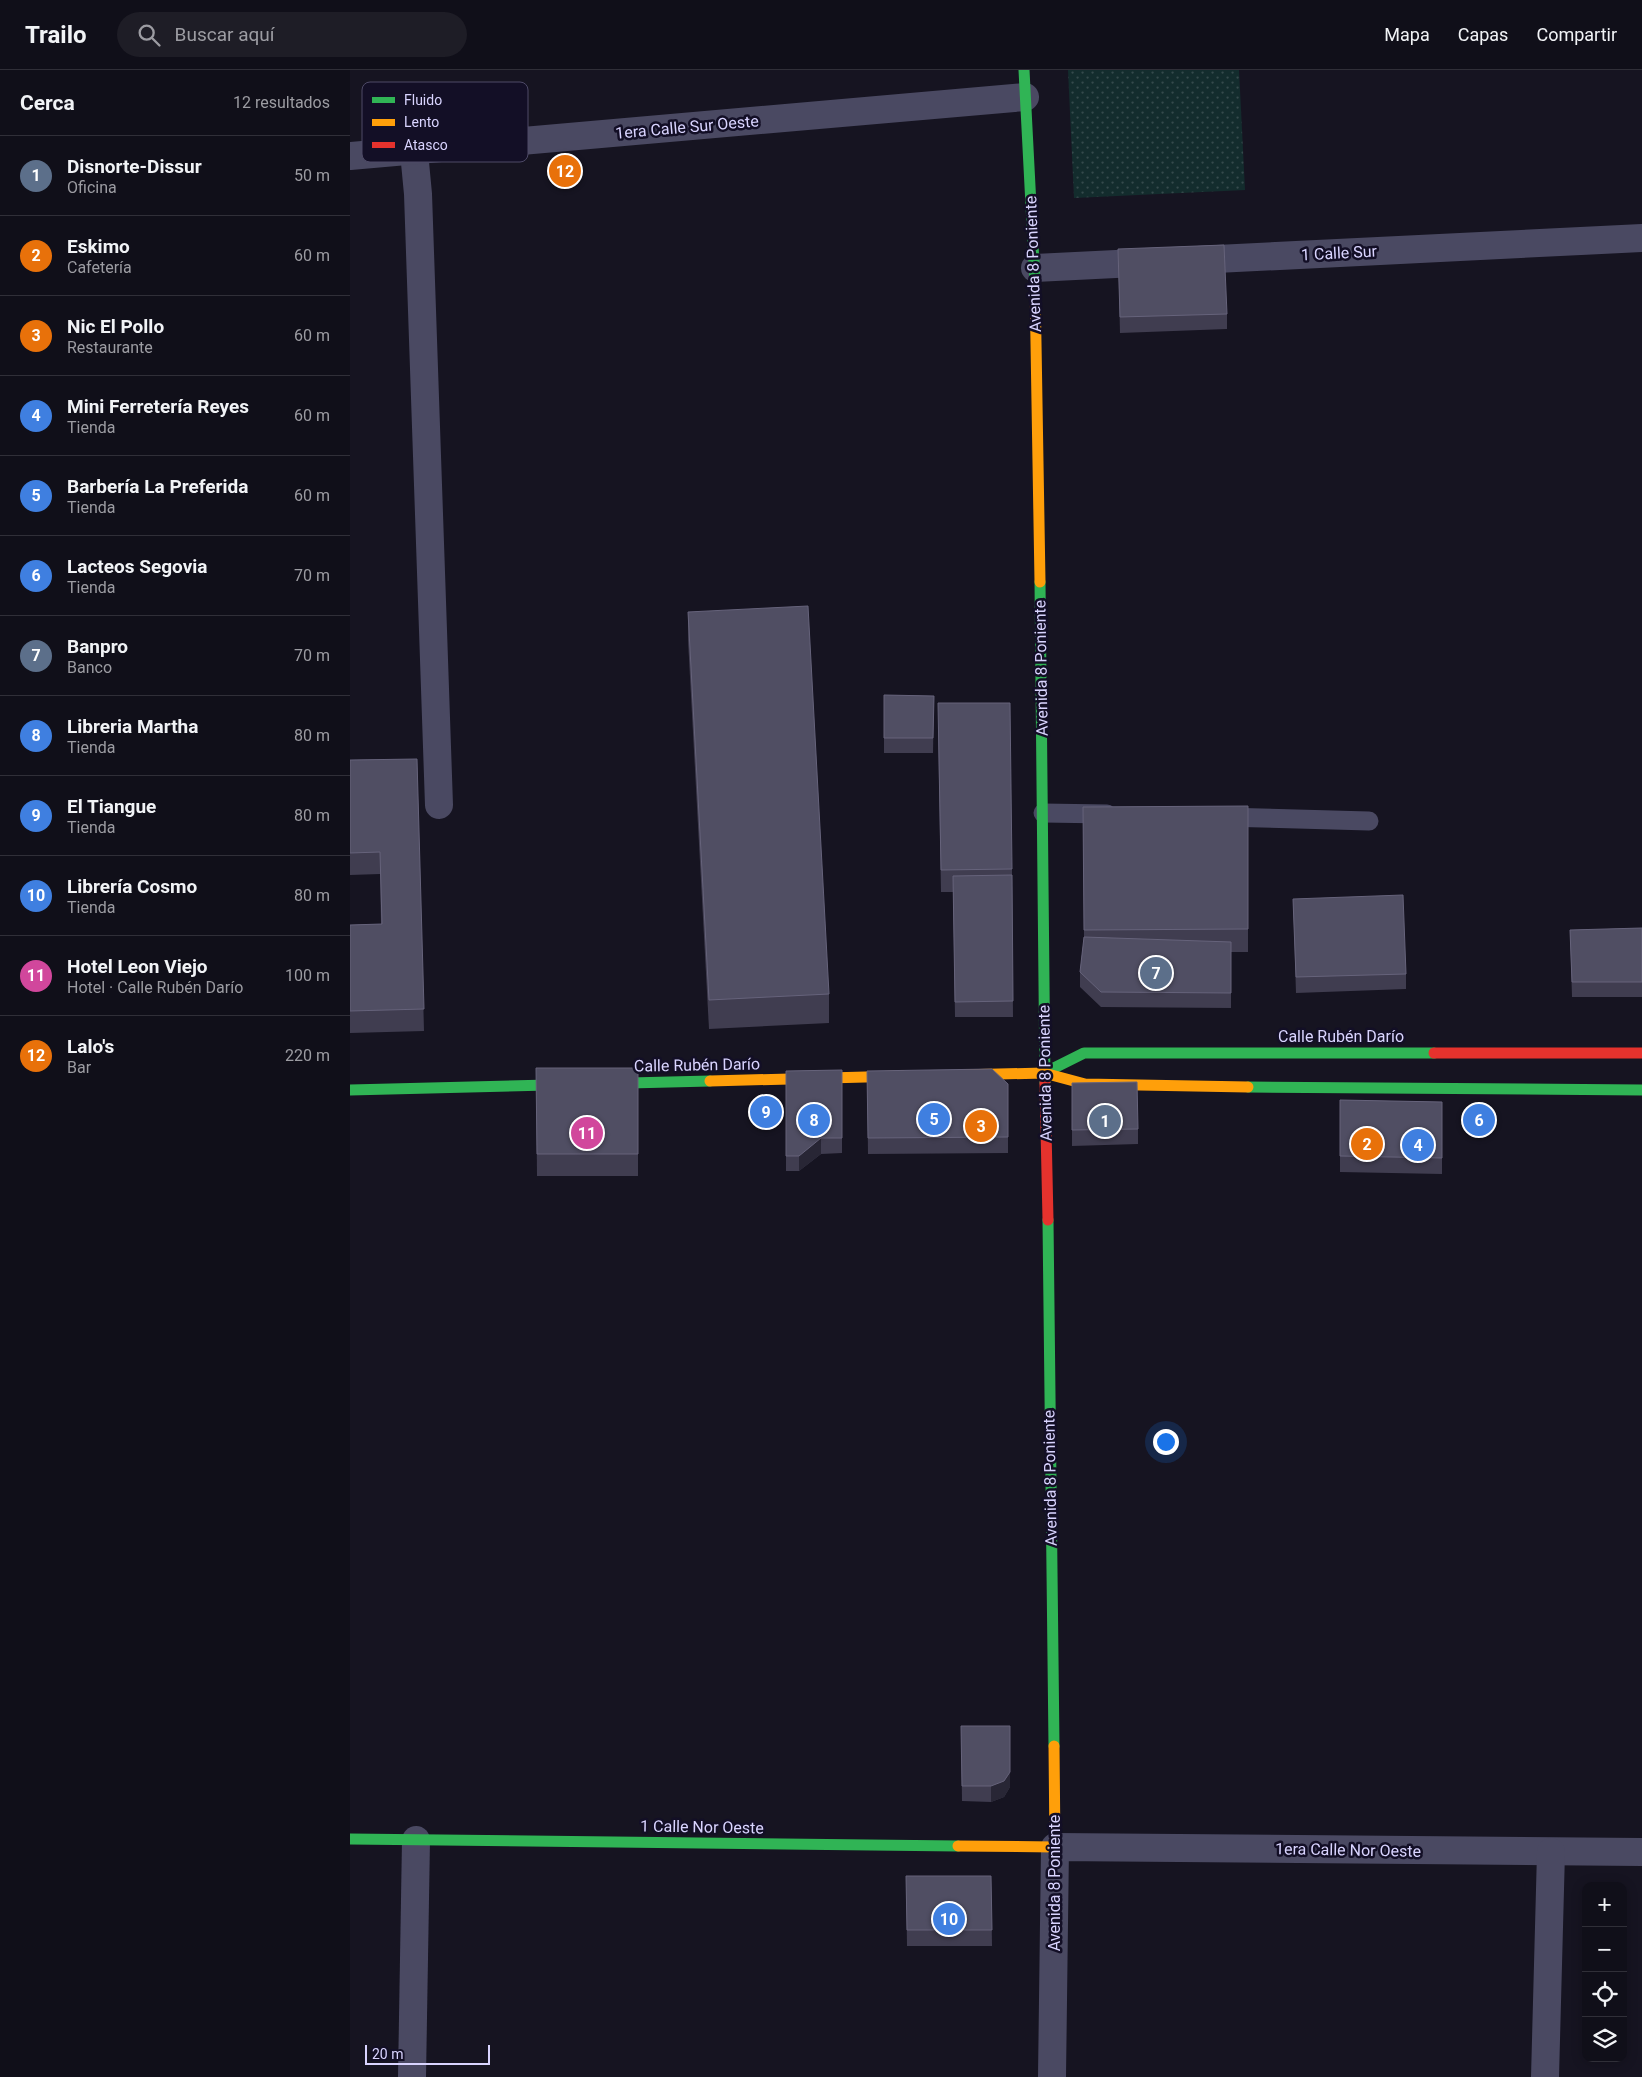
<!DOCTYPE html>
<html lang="es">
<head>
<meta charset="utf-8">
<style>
  :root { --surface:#100f19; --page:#1e1d26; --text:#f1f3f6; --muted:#9c9ca2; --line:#302f38; --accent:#db2777 }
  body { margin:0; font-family:Roboto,sans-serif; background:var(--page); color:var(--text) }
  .controls { position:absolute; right:15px; bottom:15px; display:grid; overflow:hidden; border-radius:10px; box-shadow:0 2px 12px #0003 }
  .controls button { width:45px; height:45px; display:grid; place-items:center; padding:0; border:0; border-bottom:1px solid var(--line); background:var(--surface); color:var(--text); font:25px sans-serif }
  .scale { position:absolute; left:15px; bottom:12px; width:125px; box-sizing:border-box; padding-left:5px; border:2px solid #d9d4ff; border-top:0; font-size:14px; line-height:18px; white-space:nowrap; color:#d9d4ff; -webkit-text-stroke:4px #130f26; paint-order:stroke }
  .you { position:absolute; left:815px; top:1371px; width:18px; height:18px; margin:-12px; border:4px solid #fff; border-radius:50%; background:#1a73e8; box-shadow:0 0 0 8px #1a73e833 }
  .badge { display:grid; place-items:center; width:32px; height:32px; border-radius:50%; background:var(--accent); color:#fff; font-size:16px; font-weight:700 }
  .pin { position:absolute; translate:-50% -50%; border:2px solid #fff; box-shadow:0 1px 5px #0006 }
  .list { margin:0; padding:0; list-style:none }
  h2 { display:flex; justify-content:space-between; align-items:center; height:65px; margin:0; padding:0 20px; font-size:21px }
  h2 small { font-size:16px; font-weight:400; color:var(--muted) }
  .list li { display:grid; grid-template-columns:32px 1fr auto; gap:15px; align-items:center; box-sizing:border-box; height:80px; padding:0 20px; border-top:1px solid var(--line) }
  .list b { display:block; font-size:19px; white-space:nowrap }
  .list p { margin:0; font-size:16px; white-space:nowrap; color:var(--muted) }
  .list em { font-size:16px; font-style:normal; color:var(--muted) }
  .icon { flex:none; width:28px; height:28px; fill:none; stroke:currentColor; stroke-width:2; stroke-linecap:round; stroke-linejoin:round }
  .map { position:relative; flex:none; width:1292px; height:2007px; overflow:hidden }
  header { display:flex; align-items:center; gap:30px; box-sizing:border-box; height:70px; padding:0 25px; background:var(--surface); border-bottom:1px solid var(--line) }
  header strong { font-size:24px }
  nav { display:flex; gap:28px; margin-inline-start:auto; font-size:18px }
  .search { width:350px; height:45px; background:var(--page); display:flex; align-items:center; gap:12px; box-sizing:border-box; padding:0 18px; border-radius:28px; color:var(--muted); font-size:19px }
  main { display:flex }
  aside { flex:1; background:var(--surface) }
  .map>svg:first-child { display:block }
  .green { fill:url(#green-dots) }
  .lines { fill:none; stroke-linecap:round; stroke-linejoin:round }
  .lane { stroke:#4a4962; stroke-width:19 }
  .street { stroke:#4a4962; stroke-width:28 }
  .fast { stroke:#30b455; stroke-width:11 }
  .slow { stroke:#ff9f0a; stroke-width:11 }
  .jam { stroke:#e5322d; stroke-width:11 }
  .wall { fill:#403d50 }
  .shaded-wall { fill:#282635 }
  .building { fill:#504e63; stroke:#66637b }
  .labels { text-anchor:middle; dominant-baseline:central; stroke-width:5; stroke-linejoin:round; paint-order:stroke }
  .street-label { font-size:16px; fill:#d9d4ff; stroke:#130f26 }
  .key { fill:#130f26; stroke:#4e4a67; stroke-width:1 }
  .key-label { font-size:14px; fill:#d9d4ff }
</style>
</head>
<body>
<header>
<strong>Trailo</strong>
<div class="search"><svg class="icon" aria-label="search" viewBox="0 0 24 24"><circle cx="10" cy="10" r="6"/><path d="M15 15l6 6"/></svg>Buscar aquí</div>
<nav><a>Mapa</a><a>Capas</a><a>Compartir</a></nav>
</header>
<main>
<aside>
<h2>Cerca<small>12 resultados</small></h2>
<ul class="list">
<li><span class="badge" style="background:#5c6f8a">1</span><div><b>Disnorte-Dissur</b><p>Oficina</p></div><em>50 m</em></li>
<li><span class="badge" style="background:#e8710a">2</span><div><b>Eskimo</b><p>Cafetería</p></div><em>60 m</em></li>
<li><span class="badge" style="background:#e8710a">3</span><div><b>Nic El Pollo</b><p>Restaurante</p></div><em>60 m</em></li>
<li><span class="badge" style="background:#3f7fe0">4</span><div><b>Mini Ferretería Reyes</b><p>Tienda</p></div><em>60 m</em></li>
<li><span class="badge" style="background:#3f7fe0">5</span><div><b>Barbería La Preferida</b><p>Tienda</p></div><em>60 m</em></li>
<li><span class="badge" style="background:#3f7fe0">6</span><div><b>Lacteos Segovia</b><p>Tienda</p></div><em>70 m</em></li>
<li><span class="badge" style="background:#5c6f8a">7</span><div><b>Banpro</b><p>Banco</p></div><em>70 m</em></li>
<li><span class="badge" style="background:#3f7fe0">8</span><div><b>Libreria Martha</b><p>Tienda</p></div><em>80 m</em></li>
<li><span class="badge" style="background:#3f7fe0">9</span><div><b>El Tiangue</b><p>Tienda</p></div><em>80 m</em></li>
<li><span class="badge" style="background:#3f7fe0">10</span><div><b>Librería Cosmo</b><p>Tienda</p></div><em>80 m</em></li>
<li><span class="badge" style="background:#d1479c">11</span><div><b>Hotel Leon Viejo</b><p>Hotel · Calle Rubén Darío</p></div><em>100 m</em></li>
<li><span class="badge" style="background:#e8710a">12</span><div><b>Lalo's</b><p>Bar</p></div><em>220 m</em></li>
</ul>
</aside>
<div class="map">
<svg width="1292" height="2007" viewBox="0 0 1292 2007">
  <defs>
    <pattern id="green-dots" width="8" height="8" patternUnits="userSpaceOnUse" patternTransform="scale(1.25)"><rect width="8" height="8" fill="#132c2d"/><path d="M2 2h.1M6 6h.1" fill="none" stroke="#354a4c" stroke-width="1.8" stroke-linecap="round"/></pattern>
  </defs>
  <rect width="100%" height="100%" fill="#161421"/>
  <!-- green -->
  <path class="green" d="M 718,0 L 889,0 L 895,120 L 724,128 Z"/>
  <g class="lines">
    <!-- lane -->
    <g class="lane">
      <path d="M 693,743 L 757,744"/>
      <path d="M 872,747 L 1019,751"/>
    </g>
    <!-- street -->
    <g class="street">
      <path d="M 64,82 L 68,124 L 89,735"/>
      <path d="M 0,86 L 675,27"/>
      <path d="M 685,198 L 1292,168"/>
      <path d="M 62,2007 L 66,1770"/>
      <path d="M 702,2007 L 705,1777 L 1292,1782"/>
      <path d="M 1195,2007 L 1201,1782"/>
    </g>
    <!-- fast -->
    <g class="fast">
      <path d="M 674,0 L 685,213"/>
      <path d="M 690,512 L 695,1013"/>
      <path d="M 694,1003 L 734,983 L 1084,983"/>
      <path d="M 898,1017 L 1292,1020"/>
      <path d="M 0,1020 L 360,1011"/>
      <path d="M 698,1150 L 704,1676"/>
      <path d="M 0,1769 L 608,1776"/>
    </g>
    <!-- slow -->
    <g class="slow">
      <path d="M 685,213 L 690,512"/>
      <path d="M 609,1005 L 694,1003 L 735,1014 L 898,1017"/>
      <path d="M 360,1011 L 553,1006"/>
      <path d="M 608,1776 L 705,1777 L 704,1676"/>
    </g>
    <!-- jam -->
    <g class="jam">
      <path d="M 1084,983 L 1292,983"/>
      <path d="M 695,1013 L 698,1150"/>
    </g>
  </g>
  <!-- wall -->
  <g class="wall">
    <path d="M 768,179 L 877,244 L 877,259 L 770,263 Z"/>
    <path d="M 338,542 L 479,924 L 479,953 L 359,959 L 338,570 Z"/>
    <path d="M 534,625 L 584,626 L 583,683 L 534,683 Z"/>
    <path d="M 588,656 L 662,799 L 663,947 L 605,947 L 603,822 L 591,822 Z"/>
    <path d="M 67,689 L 74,961 L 0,963 L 0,855 L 31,854 L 30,804 L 0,805 L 0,690 Z"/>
    <path d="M 898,736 L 898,882 L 881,882 L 881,938 L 751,937 L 730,917 L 730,902 L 734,867 L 733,737 Z"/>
    <path d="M 943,829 L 1056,904 L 1056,919 L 946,923 Z"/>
    <path d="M 1292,858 L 1292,927 L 1222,927 L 1220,860 Z"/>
    <path d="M 186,998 L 288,998 L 288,1106 L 187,1106 Z"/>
    <path d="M 492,1000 L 492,1083 L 471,1084 L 449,1101 L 436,1101 L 436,1001 Z"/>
    <path d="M 517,1001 L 658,1014 L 658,1083 L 518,1084 Z"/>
    <path d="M 722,1013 L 788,1059 L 788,1074 L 722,1076 Z"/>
    <path d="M 990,1030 L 1092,1032 L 1092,1104 L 990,1102 Z"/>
    <path d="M 611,1656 L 660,1717 L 654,1727 L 641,1732 L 612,1731 Z"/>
    <path d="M 556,1806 L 641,1806 L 642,1876 L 557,1876 Z"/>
  </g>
  <!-- shaded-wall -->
  <g class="shaded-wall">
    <path d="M 471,1068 L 471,1084 L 449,1101 L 449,1086 Z"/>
    <path d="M 660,1656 L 660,1717 L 654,1727 L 641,1732 L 641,1716 Z"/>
  </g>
  <!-- building -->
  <g class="building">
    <path d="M 874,175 L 877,244 L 770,247 L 768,179 Z"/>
    <path d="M 458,536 L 479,924 L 359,930 L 338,542 Z"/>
    <path d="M 534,625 L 584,626 L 583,668 L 534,668 Z"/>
    <path d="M 588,633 L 660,633 L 662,799 L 591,800 Z"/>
    <path d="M 67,689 L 74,939 L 0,941 L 0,855 L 32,854 L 30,782 L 0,783 L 0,690 Z"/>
    <path d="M 898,736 L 898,859 L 734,860 L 733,737 Z"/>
    <path d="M 662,805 L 663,931 L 605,932 L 603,806 Z"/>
    <path d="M 1053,825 L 1056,904 L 946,907 L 943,829 Z"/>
    <path d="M 1292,858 L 1292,912 L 1222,912 L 1220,860 Z"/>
    <path d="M 734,867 L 881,872 L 881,923 L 751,922 L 730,902 Z"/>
    <path d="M 186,998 L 288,998 L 288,1084 L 187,1084 Z"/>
    <path d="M 642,999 L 658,1014 L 658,1067 L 518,1068 L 517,1001 Z"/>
    <path d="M 492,1000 L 492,1068 L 471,1068 L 449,1086 L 436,1086 L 436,1001 Z"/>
    <path d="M 787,1012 L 788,1059 L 722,1060 L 722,1013 Z"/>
    <path d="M 990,1030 L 1092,1032 L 1092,1088 L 990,1086 Z"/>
    <path d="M 611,1656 L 660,1656 L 660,1702 L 654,1711 L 641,1716 L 612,1716 Z"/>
    <path d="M 556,1806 L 641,1806 L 642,1860 L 557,1860 Z"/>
  </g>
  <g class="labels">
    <!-- street labels -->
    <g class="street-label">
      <text transform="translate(337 57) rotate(-5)">1era Calle Sur Oeste</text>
      <text transform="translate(989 183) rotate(-3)">1 Calle Sur</text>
      <text transform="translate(683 194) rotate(-92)">Avenida 8 Poniente</text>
      <text transform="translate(691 598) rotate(-91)">Avenida 8 Poniente</text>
      <text x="991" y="966">Calle Rubén Darío</text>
      <text transform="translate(347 995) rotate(-1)">Calle Rubén Darío</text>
      <text transform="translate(695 1003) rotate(-91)">Avenida 8 Poniente</text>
      <text transform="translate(700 1408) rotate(-91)">Avenida 8 Poniente</text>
      <text transform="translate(352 1757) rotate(1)">1 Calle Nor Oeste</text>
      <text transform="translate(998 1780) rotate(1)">1era Calle Nor Oeste</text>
      <text transform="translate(704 1813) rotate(-90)">Avenida 8 Poniente</text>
    </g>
  </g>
  <!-- legend -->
  <rect x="12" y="12" width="166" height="80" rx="8" class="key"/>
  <rect x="22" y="27" width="23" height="6" fill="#30b455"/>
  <rect x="22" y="49" width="23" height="7" fill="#ff9f0a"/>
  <rect x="22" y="72" width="23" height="6" fill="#e5322d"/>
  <g class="key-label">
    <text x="54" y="35">Fluido</text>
    <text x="54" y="57">Lento</text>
    <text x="54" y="80">Atasco</text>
  </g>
</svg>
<div class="controls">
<button>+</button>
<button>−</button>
<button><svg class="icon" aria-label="locate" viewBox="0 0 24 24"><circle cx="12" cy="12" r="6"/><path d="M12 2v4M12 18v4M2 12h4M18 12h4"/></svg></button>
<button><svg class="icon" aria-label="layers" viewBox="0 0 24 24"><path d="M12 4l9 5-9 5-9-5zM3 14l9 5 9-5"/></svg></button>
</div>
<div class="scale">20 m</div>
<div class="you"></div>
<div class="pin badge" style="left:755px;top:1051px;background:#5c6f8a">1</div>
<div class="pin badge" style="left:1017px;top:1074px;background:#e8710a">2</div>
<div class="pin badge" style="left:631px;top:1056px;background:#e8710a">3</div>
<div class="pin badge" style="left:1068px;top:1075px;background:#3f7fe0">4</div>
<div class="pin badge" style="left:584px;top:1049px;background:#3f7fe0">5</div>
<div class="pin badge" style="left:1129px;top:1050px;background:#3f7fe0">6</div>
<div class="pin badge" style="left:806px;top:903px;background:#5c6f8a">7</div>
<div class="pin badge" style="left:464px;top:1050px;background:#3f7fe0">8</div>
<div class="pin badge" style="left:416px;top:1042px;background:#3f7fe0">9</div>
<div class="pin badge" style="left:599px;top:1849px;background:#3f7fe0">10</div>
<div class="pin badge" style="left:237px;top:1063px;background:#d1479c">11</div>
<div class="pin badge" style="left:215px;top:101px;background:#e8710a">12</div>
</div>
</main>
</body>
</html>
